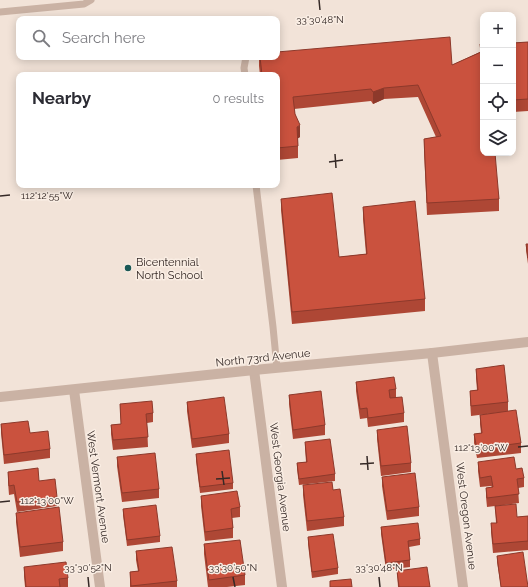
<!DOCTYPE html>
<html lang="en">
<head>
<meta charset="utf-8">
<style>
  :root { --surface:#fff; --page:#f7f7f7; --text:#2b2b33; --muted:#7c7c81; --line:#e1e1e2 }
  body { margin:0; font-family:Raleway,sans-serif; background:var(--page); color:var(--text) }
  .controls { position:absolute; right:12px; top:12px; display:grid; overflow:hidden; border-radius:8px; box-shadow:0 2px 10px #0003 }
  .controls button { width:36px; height:36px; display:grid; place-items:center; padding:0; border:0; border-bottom:1px solid var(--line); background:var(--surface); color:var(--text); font:20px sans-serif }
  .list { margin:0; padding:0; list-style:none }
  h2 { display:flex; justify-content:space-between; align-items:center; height:52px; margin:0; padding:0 16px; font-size:17px }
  h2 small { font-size:13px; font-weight:400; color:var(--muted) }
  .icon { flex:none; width:22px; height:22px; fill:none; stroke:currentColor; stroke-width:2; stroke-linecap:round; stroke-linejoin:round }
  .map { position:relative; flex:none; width:528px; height:587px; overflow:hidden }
  .search { position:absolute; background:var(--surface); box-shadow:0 2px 10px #0003; left:16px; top:16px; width:264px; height:44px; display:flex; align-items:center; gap:10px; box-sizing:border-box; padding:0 14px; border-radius:8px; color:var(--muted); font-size:15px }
  .panel { position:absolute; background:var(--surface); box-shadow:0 2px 10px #0003; left:16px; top:72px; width:264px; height:116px; border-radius:8px }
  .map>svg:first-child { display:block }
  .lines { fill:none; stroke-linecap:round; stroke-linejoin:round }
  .service { stroke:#cab2a4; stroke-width:7 }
  .minor { stroke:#cab2a4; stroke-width:10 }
  .wall { fill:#ae4735 }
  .shaded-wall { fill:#8d392b }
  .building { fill:#ca523e; stroke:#8d392b }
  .ticks { fill:none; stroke:#352926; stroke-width:1.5 }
  .poi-dot { fill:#1a5856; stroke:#faeee4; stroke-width:1.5 }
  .labels { text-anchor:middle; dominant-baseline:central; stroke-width:3; stroke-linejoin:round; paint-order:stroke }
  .poi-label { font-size:11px; fill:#352926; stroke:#faeee4; text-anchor:start }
  .street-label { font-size:11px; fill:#352926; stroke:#faeee4 }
  .ticks-label { font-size:10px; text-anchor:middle; fill:#352926; stroke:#faeee4; stroke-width:3; stroke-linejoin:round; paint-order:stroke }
</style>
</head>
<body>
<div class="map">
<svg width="528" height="587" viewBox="0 0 528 587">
  <rect width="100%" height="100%" fill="#f2e3d8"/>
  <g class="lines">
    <!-- service -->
    <g class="service">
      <path d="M 0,12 L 84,4 L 91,0"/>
      <path d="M 245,75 L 244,68 L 246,57"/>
      <path d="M 256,185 L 273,327 L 277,368"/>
    </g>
    <!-- minor -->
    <g class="minor">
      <path d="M 432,353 L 463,587"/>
      <path d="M 254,370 L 282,587"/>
      <path d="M 74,390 L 100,587"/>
      <path d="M 0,397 L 254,370 L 432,353 L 528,342"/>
    </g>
  </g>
  <!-- wall -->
  <g class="wall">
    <path d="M 528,42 L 528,111 L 513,112 L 513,43 Z"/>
    <path d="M 480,44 L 499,199 L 499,211 L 427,215 L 424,151 L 424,139 L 436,137 L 418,97 L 384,99 L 373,104 L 371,101 L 294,109 L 300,137 L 298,138 L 298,158 L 277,160 L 277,75 L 260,75 L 259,66 L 259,57 L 277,57 L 452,65 L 480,52 Z"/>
    <path d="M 281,199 L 339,257 L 366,254 L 363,219 L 363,207 L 425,299 L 425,311 L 292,324 L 281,210 Z"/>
    <path d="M 526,244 L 528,244 L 528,264 L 526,250 Z"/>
    <path d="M 476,369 L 508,402 L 508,411 L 521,443 L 521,453 L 477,458 L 474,443 L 474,434 L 481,433 L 480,424 L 480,415 L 502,412 L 471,416 L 470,400 L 470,391 L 477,390 L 476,378 Z"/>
    <path d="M 356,382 L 396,389 L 396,398 L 404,413 L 404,422 L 368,427 L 367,418 L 360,419 L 356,391 Z"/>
    <path d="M 289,395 L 325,425 L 325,435 L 293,439 L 289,404 Z"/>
    <path d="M 187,402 L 229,434 L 229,443 L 192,448 L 187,411 Z"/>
    <path d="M 120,404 L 153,413 L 153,422 L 147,423 L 148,447 L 113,450 L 111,434 L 111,425 L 121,424 Z"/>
    <path d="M 1,424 L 30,433 L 50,449 L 50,458 L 4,464 L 1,433 Z"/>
    <path d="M 377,430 L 411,463 L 411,472 L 381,476 L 377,439 Z"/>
    <path d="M 305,442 L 335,474 L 335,481 L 299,485 L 297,469 L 297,463 L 306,462 L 305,448 Z"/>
    <path d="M 196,454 L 233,483 L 233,489 L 200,493 L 196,461 Z"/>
    <path d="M 117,457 L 159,489 L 159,498 L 122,502 L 117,466 Z"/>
    <path d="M 478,462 L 524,478 L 524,487 L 518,488 L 519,503 L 496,506 L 517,517 L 528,516 L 528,550 L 493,553 L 491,532 L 491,523 L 496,523 L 495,506 L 487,507 L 486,497 L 486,488 L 492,487 L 491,486 L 480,487 L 478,471 Z"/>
    <path d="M 8,472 L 39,481 L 57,497 L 57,506 L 17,512 L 14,494 L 9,495 L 8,482 Z"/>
    <path d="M 382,477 L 419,507 L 419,516 L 387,520 L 382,486 Z"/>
    <path d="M 303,485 L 333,490 L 344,517 L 344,526 L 307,531 L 303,495 Z"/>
    <path d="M 201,496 L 240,507 L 240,517 L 232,518 L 233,528 L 233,538 L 205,541 L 201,506 Z"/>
    <path d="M 123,509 L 160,536 L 160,542 L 127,546 L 123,515 Z"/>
    <path d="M 16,513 L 63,542 L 63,551 L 20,557 L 16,522 Z"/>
    <path d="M 381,527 L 420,539 L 420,545 L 409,547 L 410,560 L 410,567 L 386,570 L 381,534 Z"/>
    <path d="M 308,537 L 338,568 L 338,574 L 312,578 L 308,544 Z"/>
    <path d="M 204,544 L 245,575 L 245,585 L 227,587 L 208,587 L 204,554 Z"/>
    <path d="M 136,551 L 177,581 L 177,587 L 130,587 L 130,572 L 138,571 L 136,560 Z"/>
    <path d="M 497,556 L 528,587 L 501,587 L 497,562 Z"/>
    <path d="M 24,567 L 68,578 L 68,587 L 25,587 L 24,576 Z"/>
    <path d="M 397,571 L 430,587 L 398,587 Z"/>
  </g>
  <!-- shaded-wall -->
  <g class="shaded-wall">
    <path d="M 384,88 L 384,99 L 373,104 L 373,92 Z"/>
    <path d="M 300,125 L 300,137 L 297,139 L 297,127 Z"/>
  </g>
  <!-- building -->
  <g class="building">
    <path d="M 450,37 L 452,65 L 481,52 L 480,44 L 483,44 L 483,153 L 495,153 L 499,199 L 427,203 L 424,139 L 441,136 L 418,85 L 384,88 L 373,92 L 371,89 L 293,97 L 295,114 L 300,125 L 297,127 L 298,146 L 277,148 L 277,75 L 262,75 L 260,57 L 277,57 L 277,52 Z"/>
    <path d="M 528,42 L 528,99 L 513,100 L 513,43 Z"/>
    <path d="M 332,193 L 339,257 L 367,254 L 363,207 L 415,201 L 425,299 L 292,312 L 281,199 Z"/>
    <path d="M 526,244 L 528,244 L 528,258 Z"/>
    <path d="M 504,365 L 508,402 L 471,406 L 470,391 L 478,390 L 476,369 Z"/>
    <path d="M 394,377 L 396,389 L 389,390 L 390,398 L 402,397 L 404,413 L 368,418 L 367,408 L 360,409 L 356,382 Z"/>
    <path d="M 321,391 L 325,425 L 293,430 L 289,395 Z"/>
    <path d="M 224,397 L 229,434 L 192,439 L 187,402 Z"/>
    <path d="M 152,401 L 153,413 L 146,414 L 148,437 L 113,440 L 111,425 L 121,424 L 120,404 Z"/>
    <path d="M 516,410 L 521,443 L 477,449 L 474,434 L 482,433 L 480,415 Z"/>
    <path d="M 28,421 L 30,433 L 48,431 L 50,449 L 4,455 L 1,424 Z"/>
    <path d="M 407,426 L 411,463 L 381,466 L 377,430 Z"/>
    <path d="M 330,439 L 335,474 L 299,479 L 297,463 L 307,462 L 305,442 Z"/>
    <path d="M 229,450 L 233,483 L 200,487 L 196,454 Z"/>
    <path d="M 155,453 L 159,489 L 122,493 L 117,457 Z"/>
    <path d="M 514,457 L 516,469 L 522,468 L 524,478 L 517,479 L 519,494 L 487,498 L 486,488 L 493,487 L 491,476 L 480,478 L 478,462 Z"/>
    <path d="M 38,468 L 39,481 L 55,479 L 57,497 L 17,502 L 14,485 L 9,486 L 8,472 Z"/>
    <path d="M 415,473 L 419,507 L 387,511 L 382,477 Z"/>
    <path d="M 332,482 L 333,490 L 340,489 L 344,517 L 307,521 L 303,485 Z"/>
    <path d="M 237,491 L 240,507 L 231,509 L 233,528 L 205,532 L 201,496 Z"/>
    <path d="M 516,504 L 517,517 L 528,516 L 528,541 L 493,544 L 491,523 L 497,523 L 495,506 Z"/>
    <path d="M 156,505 L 160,536 L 127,540 L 123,509 Z"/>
    <path d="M 59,507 L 63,542 L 20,547 L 16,513 Z"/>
    <path d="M 418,523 L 420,539 L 408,541 L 410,560 L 386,563 L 381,527 Z"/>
    <path d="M 333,534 L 338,568 L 312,572 L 308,537 Z"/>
    <path d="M 240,540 L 245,575 L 209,580 L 204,544 Z"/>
    <path d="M 172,547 L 177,581 L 131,586 L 130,572 L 139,571 L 136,551 Z"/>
    <path d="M 523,552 L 528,587 L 501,587 L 497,556 Z"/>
    <path d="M 66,562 L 68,578 L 59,579 L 60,587 L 26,587 L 24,567 Z"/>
    <path d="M 427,567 L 430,587 L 399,587 L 397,571 Z"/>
    <path d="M 351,579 L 352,587 L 330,587 L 330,581 Z"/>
  </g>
  <!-- ticks -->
  <path class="ticks" d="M 319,0 L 320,10M 335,154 L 336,168M 329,162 L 343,160M 0,196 L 10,195M 518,447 L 528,446M 367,456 L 368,470M 360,464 L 374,463M 222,471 L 224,485M 216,479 L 230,478M 0,502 L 10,501M 88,577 L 89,587M 233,577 L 235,587M 379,577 L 380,587"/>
  <!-- markers -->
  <circle class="poi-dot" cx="128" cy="268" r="4"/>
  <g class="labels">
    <!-- poi labels -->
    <g class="poi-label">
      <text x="136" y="262">Bicentennial<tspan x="136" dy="13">North School</tspan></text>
    </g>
    <!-- street labels -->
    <g class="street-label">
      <text transform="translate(263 358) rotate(-6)">North 73rd Avenue</text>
      <text transform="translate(280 477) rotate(83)">West Georgia Avenue</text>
      <text transform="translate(98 487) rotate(82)">West Vermont Avenue</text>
      <text transform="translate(466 516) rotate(83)">West Oregon Avenue</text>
    </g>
  </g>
  <g class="ticks-label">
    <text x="320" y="23">33°30'48"N</text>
    <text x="47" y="199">112°12'55"W</text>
    <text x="481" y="451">112°13'00"W</text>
    <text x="47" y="504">112°13'00"W</text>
    <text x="88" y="571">33°30'52"N</text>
    <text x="233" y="571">33°30'50"N</text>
    <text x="379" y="571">33°30'48"N</text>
  </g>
</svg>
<div class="controls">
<button>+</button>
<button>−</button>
<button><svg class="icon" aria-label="locate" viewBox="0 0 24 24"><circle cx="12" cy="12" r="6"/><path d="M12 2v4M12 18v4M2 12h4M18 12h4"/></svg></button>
<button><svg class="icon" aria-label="layers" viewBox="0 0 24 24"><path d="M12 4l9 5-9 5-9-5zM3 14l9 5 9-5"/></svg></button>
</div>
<div class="search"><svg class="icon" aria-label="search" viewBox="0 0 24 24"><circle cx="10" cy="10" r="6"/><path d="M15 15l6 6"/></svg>Search here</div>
<section class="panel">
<h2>Nearby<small>0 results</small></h2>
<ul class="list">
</ul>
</section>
</div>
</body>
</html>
